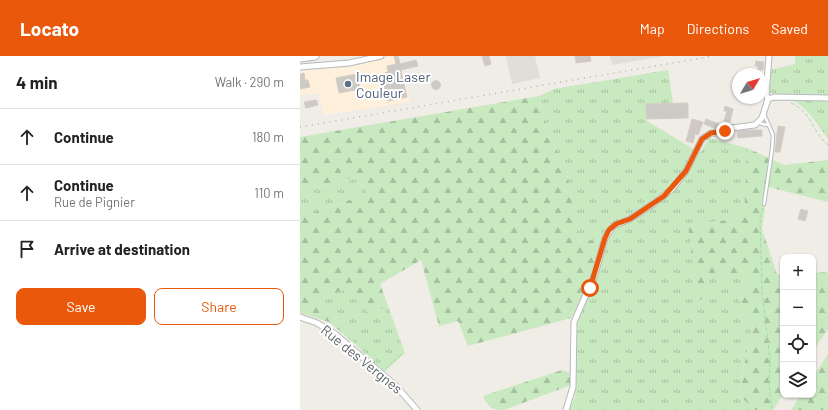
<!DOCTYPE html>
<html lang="en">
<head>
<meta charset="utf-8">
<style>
  :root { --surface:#fff; --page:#f2f2f2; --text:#222; --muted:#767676; --line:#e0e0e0; --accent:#ea580c }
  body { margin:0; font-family:Barlow,sans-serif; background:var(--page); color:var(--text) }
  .controls { position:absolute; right:12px; bottom:12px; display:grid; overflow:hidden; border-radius:8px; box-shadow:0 1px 3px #0004 }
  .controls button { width:36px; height:36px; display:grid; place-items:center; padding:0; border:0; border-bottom:1px solid var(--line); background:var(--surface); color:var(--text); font:20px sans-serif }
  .compass { position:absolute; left:432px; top:12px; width:36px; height:36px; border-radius:50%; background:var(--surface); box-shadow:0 1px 3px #0004; rotate:52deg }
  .stop { position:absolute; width:12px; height:12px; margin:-9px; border:3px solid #ea580c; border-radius:50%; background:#fff }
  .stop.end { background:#ea580c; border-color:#fff; box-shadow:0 1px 4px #0008 }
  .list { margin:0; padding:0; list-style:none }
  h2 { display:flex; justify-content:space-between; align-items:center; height:52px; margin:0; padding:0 16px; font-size:17px }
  h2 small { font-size:13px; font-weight:400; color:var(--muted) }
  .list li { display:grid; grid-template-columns:26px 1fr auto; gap:12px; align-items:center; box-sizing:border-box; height:56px; padding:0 16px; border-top:1px solid var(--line) }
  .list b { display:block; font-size:15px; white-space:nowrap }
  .list p { margin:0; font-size:13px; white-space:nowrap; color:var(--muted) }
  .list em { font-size:13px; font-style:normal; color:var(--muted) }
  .actions { display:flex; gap:8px; padding:12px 16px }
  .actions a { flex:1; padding:9px 0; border:1px solid var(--accent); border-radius:8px; text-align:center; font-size:14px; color:var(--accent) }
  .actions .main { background:var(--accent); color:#fff }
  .icon { flex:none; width:22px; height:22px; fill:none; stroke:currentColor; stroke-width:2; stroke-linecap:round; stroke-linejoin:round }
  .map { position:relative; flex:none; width:528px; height:354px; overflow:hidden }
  header { display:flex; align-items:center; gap:24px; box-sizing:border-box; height:56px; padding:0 20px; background:var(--accent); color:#fff }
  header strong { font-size:19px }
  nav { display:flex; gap:22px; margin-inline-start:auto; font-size:14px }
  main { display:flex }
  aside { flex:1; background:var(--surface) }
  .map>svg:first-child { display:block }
  .commercial { fill:#fff0dc }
  .industrial { fill:#e1deda }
  .grass { fill:url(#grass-tufts) }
  .forest { fill:url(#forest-firs) }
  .building { fill:#cdc9c5; stroke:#d6ccc4 }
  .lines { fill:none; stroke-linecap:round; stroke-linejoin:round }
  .service-casing { stroke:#b6babd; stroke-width:4.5 }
  .minor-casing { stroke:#b6babd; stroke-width:7 }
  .secondary-casing { stroke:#b4babe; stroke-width:9 }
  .path { stroke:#a3dca7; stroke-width:1; stroke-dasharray:4 2; stroke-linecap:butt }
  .service { stroke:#fff; stroke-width:2.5 }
  .minor { stroke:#fff; stroke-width:5 }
  .secondary { stroke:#fff; stroke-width:7 }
  .rail { stroke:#b3b4b5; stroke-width:1.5; stroke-dasharray:1 5; stroke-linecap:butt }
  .route { stroke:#ea580c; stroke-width:5 }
  .service-dot { fill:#5c6f8a; stroke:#fff; stroke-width:1.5 }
  .labels { text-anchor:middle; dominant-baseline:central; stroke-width:4; stroke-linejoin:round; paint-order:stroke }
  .service-label { font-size:14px; fill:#4e5e75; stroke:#fff; text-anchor:start }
  .street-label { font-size:14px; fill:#5d6367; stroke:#fff }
</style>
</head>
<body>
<header>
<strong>Locato</strong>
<nav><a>Map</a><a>Directions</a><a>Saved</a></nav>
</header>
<main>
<aside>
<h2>4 min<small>Walk · 290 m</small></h2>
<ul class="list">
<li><svg class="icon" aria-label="ahead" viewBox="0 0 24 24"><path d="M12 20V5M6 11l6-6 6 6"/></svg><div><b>Continue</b></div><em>180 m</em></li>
<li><svg class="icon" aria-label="ahead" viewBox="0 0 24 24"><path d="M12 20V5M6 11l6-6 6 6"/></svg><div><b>Continue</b><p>Rue de Pignier</p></div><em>110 m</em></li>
<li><svg class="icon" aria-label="arrive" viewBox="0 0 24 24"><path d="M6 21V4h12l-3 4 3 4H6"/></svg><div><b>Arrive at destination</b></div></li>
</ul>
<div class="actions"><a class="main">Save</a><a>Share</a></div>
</aside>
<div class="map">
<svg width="528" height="354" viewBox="0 0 528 354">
  <defs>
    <pattern id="grass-tufts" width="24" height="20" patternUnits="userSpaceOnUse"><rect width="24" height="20" fill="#c9e9c1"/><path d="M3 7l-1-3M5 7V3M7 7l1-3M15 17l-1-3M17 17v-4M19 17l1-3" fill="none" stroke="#a6c0a1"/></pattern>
    <pattern id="forest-firs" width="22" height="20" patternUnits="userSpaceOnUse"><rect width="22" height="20" fill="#c9e9c1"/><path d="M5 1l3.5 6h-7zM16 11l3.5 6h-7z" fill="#a6c0a1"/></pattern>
  </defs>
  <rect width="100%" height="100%" fill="#f0ece6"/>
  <!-- commercial -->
  <path class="commercial" d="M 93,0 L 98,0 L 110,46 L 24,59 L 18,37 L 0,39 L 0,14 L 49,11 Z"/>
  <!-- industrial -->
  <g class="industrial">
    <path d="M 206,0 L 235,0 L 240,22 L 212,28 Z"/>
    <path d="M 310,0 L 365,0 L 312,9 Z"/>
  </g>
  <!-- grass -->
  <g class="grass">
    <path d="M 495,0 L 528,0 L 528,83 C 513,62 499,38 470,37 L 470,14 L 495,8 Z"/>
    <path d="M 368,14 L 373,47 L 346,48 L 347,65 L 400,97 L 409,82 L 447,92 L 444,162 L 388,169 L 404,243 L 407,220 L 451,220 L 439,244 L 453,268 L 438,336 L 454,354 L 269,354 L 275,341 L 276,271 L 303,182 L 281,187 L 265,109 L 250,82 L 239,40 L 254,33 Z"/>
    <path d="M 60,120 L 67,138 L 0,161 L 0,135 Z"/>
    <path d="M 52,231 L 69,258 L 88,250 L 105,297 L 84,316 L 54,287 L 46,271 L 18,244 Z"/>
  </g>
  <!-- forest -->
  <g class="forest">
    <path d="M 239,40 L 250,82 L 265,109 L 281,187 L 303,181 L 289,228 L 271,262 L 168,290 L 158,265 L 139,270 L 121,204 L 80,228 L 88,250 L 69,258 L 52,231 L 18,244 L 46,271 L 54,287 L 29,266 L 0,257 L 0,161 L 67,138 L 60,120 L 0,135 L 0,81 Z"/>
    <path d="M 447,92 L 484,109 L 528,104 L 528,146 L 468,131 L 462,173 L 477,218 L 483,218 L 483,339 L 473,354 L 454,354 L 438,337 L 453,268 L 439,244 L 451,220 L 408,221 L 404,243 L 397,244 L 388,169 L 444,162 Z"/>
    <path d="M 528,216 L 528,273 L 513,295 L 513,217 Z"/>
    <path d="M 528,298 L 528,354 L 491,354 L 501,339 L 513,339 L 513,321 Z"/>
    <path d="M 262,314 L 270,317 L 271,329 L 204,354 C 192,354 188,351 183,340 Z"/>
  </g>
  <!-- building -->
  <g class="building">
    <path d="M 94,0 L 98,0 L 100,8 L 116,4 L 118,10 L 101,14 L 107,41 L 88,45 L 81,18 L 88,16 L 87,10 L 96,8 Z"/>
    <path d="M 182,0 L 189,0 L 191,8 L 185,10 Z"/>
    <path d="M 275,0 L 290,0 L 291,5 L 276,7 Z"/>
    <path d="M 456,5 L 464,6 L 463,14 L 458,14 L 458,10 L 455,10 Z"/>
    <path d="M 4,17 L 5,24 L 8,24 L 10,31 L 0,33 L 0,18 Z"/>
    <path d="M 57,18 L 60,33 L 39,37 L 36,22 Z"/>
    <circle cx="136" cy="29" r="4.5"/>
    <path d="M 16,44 L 18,49 L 6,52 L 4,46 Z"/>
    <path d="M 388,47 L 388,62 L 347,63 L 346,48 Z"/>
    <path d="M 425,50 L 433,53 L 430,66 L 424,65 L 427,55 L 424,55 Z"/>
    <path d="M 392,63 L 403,66 L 398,79 L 395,78 L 393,87 L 386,85 Z"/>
    <path d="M 406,63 L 424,70 L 416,73 L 404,68 Z"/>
    <path d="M 478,70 L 485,71 L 480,96 L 475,96 Z"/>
    <path d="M 443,74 L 462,74 L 462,80 L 438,82 L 437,75 Z"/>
    <path d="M 501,153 L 508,155 L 505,165 L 498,163 Z"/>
  </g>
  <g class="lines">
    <defs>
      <g id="service">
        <path d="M 464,58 L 473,79 L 472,94 L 464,148"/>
        <path d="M 459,66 L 462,68 L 468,69"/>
      </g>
      <g id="minor">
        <path d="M 0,11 L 49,7 L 81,0"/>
        <path d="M 468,43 L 474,41 L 528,42"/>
        <path d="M 0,261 L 17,267 L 35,278 L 97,331 L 117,354"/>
        <path d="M 266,354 L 273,331 L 274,266 L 295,218 L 305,182 L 313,170 L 330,163 L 353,148 L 372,133 L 386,115 L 402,83 L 411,77 L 421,77 L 431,72 L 455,69 L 462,62 L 468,43 L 466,39 L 469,0"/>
      </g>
      <path id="secondary" d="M 0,2 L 15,0"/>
    </defs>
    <!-- service casing -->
    <use href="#service" class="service-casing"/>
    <!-- minor casing -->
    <use href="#minor" class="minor-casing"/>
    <!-- secondary casing -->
    <use href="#secondary" class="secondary-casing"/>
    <!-- path -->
    <g class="path">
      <path d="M 491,47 C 512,56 512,76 528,89"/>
      <path d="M 463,152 L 460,163 L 462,235 L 470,303 L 469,328 L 472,354"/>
      <path d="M 85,313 L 102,298"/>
    </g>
    <!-- service -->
    <use href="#service" class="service"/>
    <!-- minor -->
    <use href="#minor" class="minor"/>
    <!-- secondary -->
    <use href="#secondary" class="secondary"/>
    <!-- rail -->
    <path class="rail" d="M 0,71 L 413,0"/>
  </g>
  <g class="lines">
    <!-- route -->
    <path class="route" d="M 290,232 L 305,182 L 309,174 L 316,168 L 330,163 L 364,140 L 386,115 L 402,83 L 411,77 L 425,75"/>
  </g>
  <!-- markers -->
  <circle class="service-dot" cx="48" cy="28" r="4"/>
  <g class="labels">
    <!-- service labels -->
    <g class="service-label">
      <text x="56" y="20">Image Laser<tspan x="56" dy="16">Couleur</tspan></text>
    </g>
    <!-- street labels -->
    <g class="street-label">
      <text transform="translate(62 303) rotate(39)">Rue des Vergnes</text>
    </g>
  </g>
</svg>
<div class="controls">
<button>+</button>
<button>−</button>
<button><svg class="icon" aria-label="locate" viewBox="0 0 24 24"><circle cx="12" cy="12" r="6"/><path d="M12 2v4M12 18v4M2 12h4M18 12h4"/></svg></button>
<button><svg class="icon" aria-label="layers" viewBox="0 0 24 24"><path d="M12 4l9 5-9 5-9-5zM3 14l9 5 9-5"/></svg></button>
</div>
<svg class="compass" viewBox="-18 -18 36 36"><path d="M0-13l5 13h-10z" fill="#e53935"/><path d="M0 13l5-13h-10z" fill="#767676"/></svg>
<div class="stop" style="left:290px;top:232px"></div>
<div class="stop end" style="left:425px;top:75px"></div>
</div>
</main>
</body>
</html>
